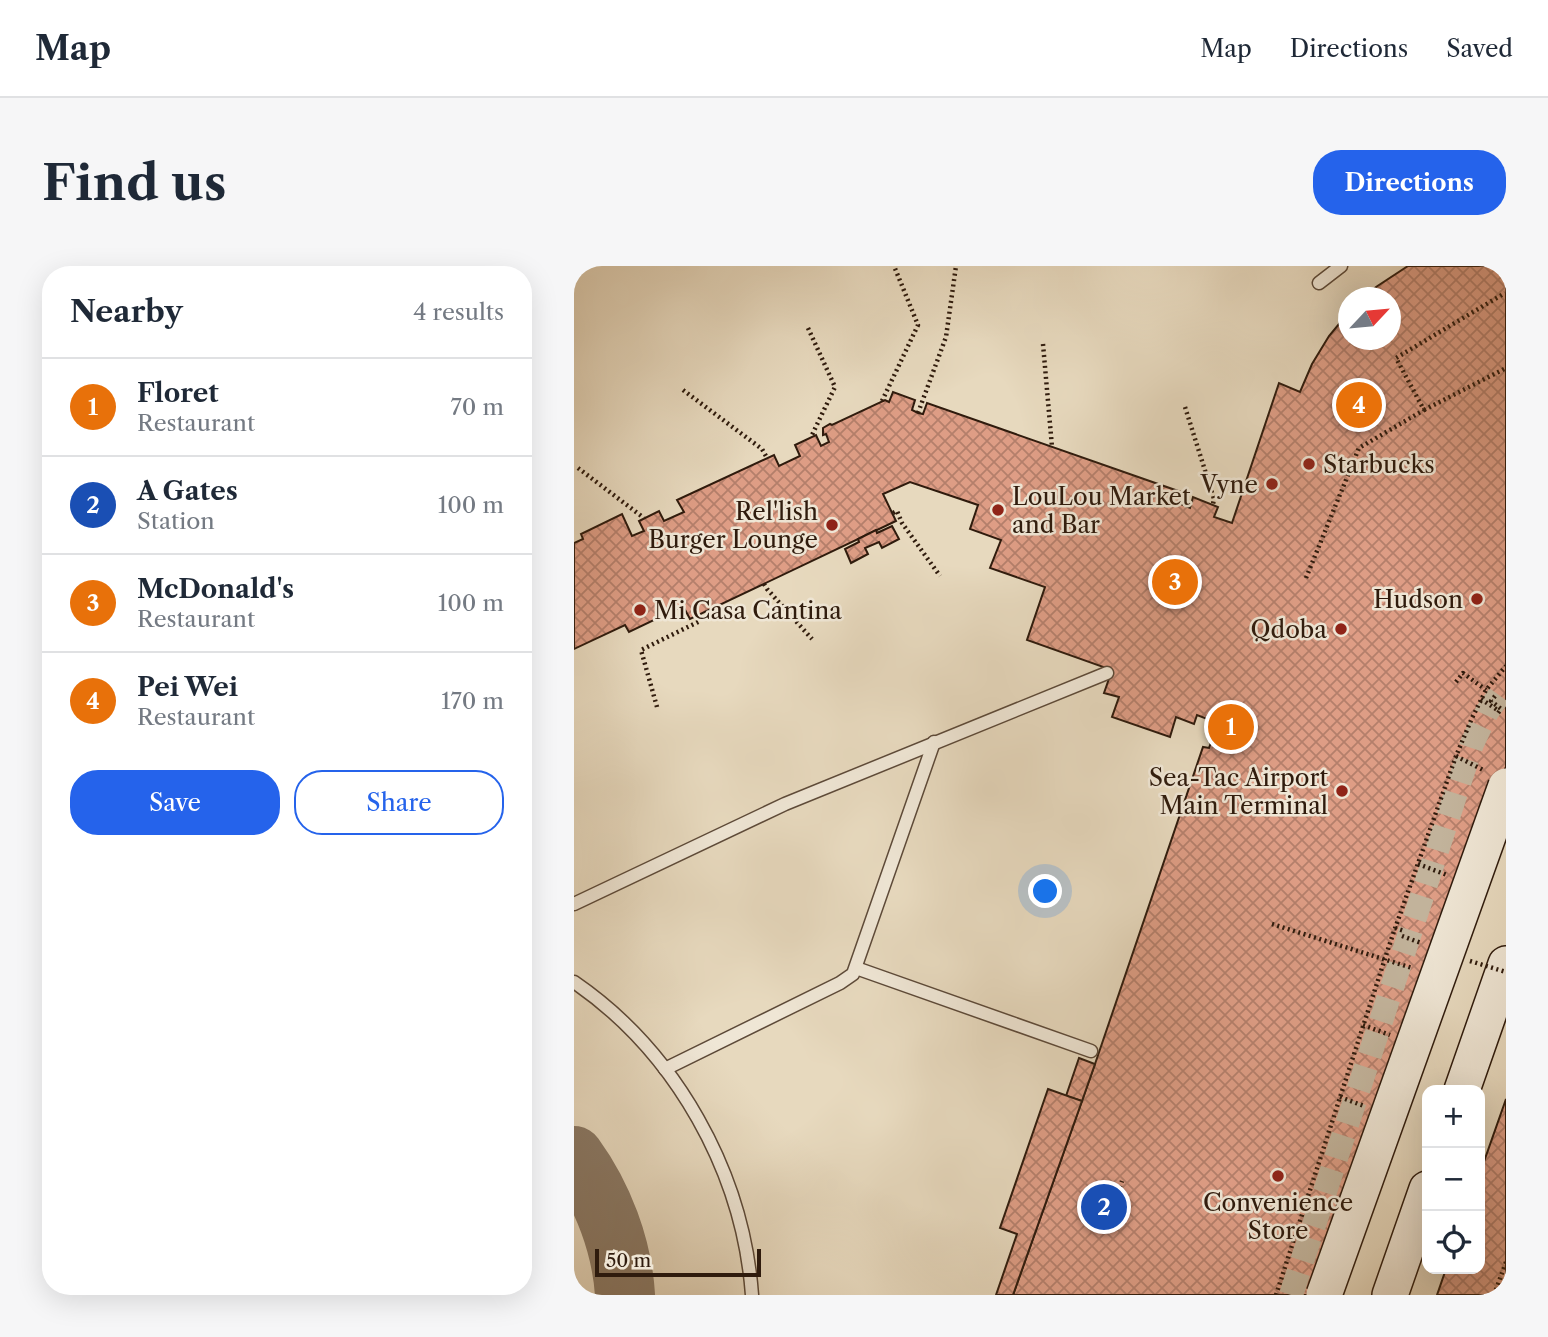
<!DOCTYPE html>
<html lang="en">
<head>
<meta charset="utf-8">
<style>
  :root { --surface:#fff; --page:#f6f6f7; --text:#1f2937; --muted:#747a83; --line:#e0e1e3; --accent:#2563eb }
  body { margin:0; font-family:"Libre Caslon Text",serif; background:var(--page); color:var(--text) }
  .controls { position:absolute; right:21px; bottom:21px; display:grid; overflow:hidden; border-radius:14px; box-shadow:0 7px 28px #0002 }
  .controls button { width:63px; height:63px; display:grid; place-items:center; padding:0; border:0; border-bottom:2px solid var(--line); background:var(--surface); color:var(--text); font:35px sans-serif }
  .compass { position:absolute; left:764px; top:21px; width:63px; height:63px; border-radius:50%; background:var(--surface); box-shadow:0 7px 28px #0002; rotate:64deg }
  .scale { position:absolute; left:21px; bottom:18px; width:166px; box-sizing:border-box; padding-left:7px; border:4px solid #2f1b0d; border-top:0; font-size:19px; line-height:24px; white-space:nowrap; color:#2f1b0d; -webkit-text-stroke:5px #efe6d5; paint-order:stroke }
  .you { position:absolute; left:472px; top:626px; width:24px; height:24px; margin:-18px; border:5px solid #fff; border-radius:50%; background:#1a73e8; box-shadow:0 0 0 10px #1a73e833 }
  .badge { display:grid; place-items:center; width:46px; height:46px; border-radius:50%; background:var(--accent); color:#fff; font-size:23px; font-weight:700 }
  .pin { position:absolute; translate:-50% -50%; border:4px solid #fff; box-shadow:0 2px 7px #0006 }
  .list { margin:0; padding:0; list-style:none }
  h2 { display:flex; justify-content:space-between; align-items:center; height:91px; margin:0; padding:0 28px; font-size:30px }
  h2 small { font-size:23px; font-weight:400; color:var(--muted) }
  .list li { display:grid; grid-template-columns:46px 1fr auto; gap:21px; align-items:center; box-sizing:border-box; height:98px; padding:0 28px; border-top:2px solid var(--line) }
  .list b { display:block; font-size:26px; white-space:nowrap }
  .list p { margin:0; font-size:23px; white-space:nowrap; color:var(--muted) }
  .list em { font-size:23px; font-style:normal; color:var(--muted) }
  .actions { display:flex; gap:14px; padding:21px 28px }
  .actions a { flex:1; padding:16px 0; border:2px solid var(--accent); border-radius:28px; text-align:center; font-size:24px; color:var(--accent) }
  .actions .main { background:var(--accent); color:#fff }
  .icon { flex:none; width:38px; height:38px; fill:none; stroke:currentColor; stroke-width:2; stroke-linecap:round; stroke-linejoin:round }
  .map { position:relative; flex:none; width:932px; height:1029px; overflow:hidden; border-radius:28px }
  header { display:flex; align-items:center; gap:42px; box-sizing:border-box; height:98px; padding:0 35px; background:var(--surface); border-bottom:2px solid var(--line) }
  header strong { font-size:33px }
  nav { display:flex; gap:38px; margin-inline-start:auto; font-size:24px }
  .intro { display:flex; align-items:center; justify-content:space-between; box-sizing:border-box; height:168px; padding:0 42px }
  h1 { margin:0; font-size:49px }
  .button { padding:18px 32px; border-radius:28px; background:var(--accent); color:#fff; font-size:24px; font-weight:700 }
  main { display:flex; gap:42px; padding:0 42px }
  aside { flex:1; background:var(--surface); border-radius:28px; box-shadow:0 7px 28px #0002 }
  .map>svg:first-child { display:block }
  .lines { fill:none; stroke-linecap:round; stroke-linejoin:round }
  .taxiway { stroke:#8b7a66; stroke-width:60 }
  .building { fill:url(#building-cross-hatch); stroke:#2f1b0d; stroke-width:2 }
  .street-tunnel { stroke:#c2b39b; stroke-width:24; stroke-dasharray:24 12; stroke-linecap:butt }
  .lane-casing { stroke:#5d4a39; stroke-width:15 }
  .secondary-casing { stroke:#2f1b0d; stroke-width:38 }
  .path { stroke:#2f1b0d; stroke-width:4.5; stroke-dasharray:2 3.5; stroke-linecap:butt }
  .lane { stroke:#efe6d5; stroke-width:12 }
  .secondary { stroke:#efe6d5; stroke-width:35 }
  .secondary-bridge-casing { stroke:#2f1b0d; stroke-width:38; stroke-linecap:butt }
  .path-bridge { stroke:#2f1b0d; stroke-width:4.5; stroke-dasharray:2 3.5; stroke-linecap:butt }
  .secondary-bridge { stroke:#efe6d5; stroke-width:35 }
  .poi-dot { fill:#8f2418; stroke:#efe6d5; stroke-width:2.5 }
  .labels { text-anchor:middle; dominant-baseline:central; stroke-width:5; stroke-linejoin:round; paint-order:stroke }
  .poi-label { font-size:24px; fill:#2f1b0d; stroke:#efe6d5; text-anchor:end }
</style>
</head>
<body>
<header>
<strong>Map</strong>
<nav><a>Map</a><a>Directions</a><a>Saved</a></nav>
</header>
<div class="intro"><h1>Find us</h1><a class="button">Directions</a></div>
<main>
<aside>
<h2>Nearby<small>4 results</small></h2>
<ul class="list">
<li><span class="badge" style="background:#e8710a">1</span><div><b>Floret</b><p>Restaurant</p></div><em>70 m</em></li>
<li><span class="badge" style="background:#1a4fb4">2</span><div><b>A Gates</b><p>Station</p></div><em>100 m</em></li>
<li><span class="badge" style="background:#e8710a">3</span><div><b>McDonald's</b><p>Restaurant</p></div><em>100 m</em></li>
<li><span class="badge" style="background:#e8710a">4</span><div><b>Pei Wei</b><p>Restaurant</p></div><em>170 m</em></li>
</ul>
<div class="actions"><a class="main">Save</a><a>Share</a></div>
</aside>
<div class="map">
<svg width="932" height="1029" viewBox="0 0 932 1029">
  <defs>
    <pattern id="building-cross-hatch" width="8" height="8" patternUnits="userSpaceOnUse" patternTransform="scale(1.75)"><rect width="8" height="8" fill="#de9d85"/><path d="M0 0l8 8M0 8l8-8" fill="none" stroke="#b47f6b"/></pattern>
  </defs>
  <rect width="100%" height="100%" fill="#e7d9be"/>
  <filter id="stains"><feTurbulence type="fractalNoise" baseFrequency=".00286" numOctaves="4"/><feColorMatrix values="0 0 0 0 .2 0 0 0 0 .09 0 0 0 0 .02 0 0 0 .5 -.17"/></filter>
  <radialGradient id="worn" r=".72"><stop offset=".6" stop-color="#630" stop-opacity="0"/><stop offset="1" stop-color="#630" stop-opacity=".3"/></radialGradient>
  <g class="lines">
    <!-- taxiway -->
    <path class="taxiway" d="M 0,890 C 29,930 48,980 51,1029"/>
  </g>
  <!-- building -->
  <g class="building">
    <path d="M 834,0 L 932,0 L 932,501 L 926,513 L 743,1029 L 439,1029 L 521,798 L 629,481 L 635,482 L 644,457 L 623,449 L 620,458 L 602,451 L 596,471 L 538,451 L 545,431 L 530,427 L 538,404 L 453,374 L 471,321 L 416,302 L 427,274 L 396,263 L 404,239 L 336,216 L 309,228 L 322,255 L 116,353 L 109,340 L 55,366 L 51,359 L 0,383 L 0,277 L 9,273 L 7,268 L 48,248 L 58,270 L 70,265 L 65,255 L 85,245 L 90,255 L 110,246 L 103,234 L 200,189 L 205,200 L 226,190 L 221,179 L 242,169 L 247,180 L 255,176 L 252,168 L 249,169 L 249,162 L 256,158 L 258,159 L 311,134 L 315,136 L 319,126 L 341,134 L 338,144 L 344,147 L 349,148 L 353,137 L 607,226 L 604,237 L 616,242 L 619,231 L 644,241 L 640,251 L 658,257 L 705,117 L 726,126 L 738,98 L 755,70 L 774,47 L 774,74 L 816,74 L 816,32 L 790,32 L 802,21 Z"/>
    <path d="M 318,260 L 325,273 L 308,282 L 305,276 L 291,282 L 294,288 L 277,297 L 271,283 L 285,276 L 284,273 L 302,264 L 303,267 Z"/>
    <path d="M 505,792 L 521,798 L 508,835 L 492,830 Z"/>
    <path d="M 474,823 L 508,835 L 439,1029 L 422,1029 L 443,968 L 426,962 Z"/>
    <path d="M 932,833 L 932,1029 L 863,1029 L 872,1003 L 906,1003 L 906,907 Z"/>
  </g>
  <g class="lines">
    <!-- street-tunnel -->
    <path class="street-tunnel" d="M 717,1029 L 898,478 L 913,446 L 932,420"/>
    <defs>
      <g id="lane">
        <path d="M 745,17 L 767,0"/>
        <path d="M 0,638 L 211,538 L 533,407"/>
        <path d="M 282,702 L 517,785"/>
        <path d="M 0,716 C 102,786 169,906 178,1029"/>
        <path d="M 91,803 L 266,717 L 279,708 L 360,476"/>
      </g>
      <g id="secondary">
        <path d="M 888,824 L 932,698"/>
        <path d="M 816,1029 L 853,923"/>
      </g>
    </defs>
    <!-- lane casing -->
    <use href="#lane" class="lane-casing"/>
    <!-- secondary casing -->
    <use href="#secondary" class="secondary-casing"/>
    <!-- path -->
    <g class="path">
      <path d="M 234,62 L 261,121 L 237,171"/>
      <path d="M 469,78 L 478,181"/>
      <path d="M 109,124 L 188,183 L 193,192"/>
      <path d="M 308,135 L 344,59 L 320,0"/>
      <path d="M 611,141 L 640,233 L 639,238"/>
      <path d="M 850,144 L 932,102"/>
      <path d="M 344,147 L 372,71 L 382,0"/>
      <path d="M 4,202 L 70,252"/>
      <path d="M 319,247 L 323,245 L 328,257 L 366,310"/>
      <path d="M 732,312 L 785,182 L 850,144 L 822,92 L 931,27"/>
      <path d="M 190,318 L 193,323 L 238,373"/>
      <path d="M 882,416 L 889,407 L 912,424"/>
      <path d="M 921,430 L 917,435 L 927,443 L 924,447"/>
      <path d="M 907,433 L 925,445"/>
      <path d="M 83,441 L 67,384 L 126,355 L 123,350"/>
      <path d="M 882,490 L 909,504"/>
      <path d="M 844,598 L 873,609"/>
      <path d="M 698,658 L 838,702"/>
      <path d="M 821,662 L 830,665"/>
      <path d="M 828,670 L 847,677"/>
      <path d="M 789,759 L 816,769"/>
      <path d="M 766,831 L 790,840"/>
      <path d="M 540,937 L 548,915"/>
      <path d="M 731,939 L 750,945"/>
      <path d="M 702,1029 L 818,671 L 882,490 L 898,452 L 912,424 L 932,400"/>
      <path d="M 920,1029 L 932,996"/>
    </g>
    <!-- lane -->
    <use href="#lane" class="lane"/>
    <!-- secondary -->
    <use href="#secondary" class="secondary"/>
    <defs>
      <path id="secondary-bridge" d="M 750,1029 L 932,520"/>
    </defs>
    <!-- secondary-bridge casing -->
    <use href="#secondary-bridge" class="secondary-bridge-casing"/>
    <!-- path-bridge -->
    <path class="path-bridge" d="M 896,695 L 932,706"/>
    <!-- secondary-bridge -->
    <use href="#secondary-bridge" class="secondary-bridge"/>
  </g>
  <!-- markers -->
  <g class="poi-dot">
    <circle cx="735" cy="198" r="7"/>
    <circle cx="698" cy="218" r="7"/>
    <circle cx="424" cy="244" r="7"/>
    <circle cx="258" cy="259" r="7"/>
    <circle cx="903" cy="333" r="7"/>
    <circle cx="66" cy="344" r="7"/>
    <circle cx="767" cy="363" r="7"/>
    <circle cx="768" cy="525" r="7"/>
    <circle cx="704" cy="910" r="7"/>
  </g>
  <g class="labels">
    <!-- poi labels -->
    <g class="poi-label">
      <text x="749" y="198" text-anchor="start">Starbucks</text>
      <text x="684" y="218">Vyne</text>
      <text x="438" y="230" text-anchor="start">LouLou Market<tspan x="438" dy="28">and Bar</tspan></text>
      <text x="244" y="245">Rel'lish<tspan x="244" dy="28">Burger Lounge</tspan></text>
      <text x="889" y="333">Hudson</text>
      <text x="80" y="344" text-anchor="start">Mi Casa Cantina</text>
      <text x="753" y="363">Qdoba</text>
      <text x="754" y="511">Sea-Tac Airport<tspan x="754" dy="28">Main Terminal</tspan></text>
      <text x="704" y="936" text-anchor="middle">Convenience<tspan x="704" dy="28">Store</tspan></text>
    </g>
  </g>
  <rect width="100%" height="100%" filter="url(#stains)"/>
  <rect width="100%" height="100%" fill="url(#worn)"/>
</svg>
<div class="controls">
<button>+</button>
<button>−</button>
<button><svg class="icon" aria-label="locate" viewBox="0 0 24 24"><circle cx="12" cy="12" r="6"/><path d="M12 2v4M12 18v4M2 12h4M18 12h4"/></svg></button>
</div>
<svg class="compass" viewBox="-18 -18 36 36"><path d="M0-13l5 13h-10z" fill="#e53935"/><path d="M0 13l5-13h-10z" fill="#747a83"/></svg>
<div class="scale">50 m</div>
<div class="you"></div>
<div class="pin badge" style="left:657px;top:461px;background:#e8710a">1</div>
<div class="pin badge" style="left:530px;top:941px;background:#1a4fb4">2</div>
<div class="pin badge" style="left:601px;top:316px;background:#e8710a">3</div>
<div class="pin badge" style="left:785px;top:139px;background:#e8710a">4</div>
</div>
</main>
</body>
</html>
